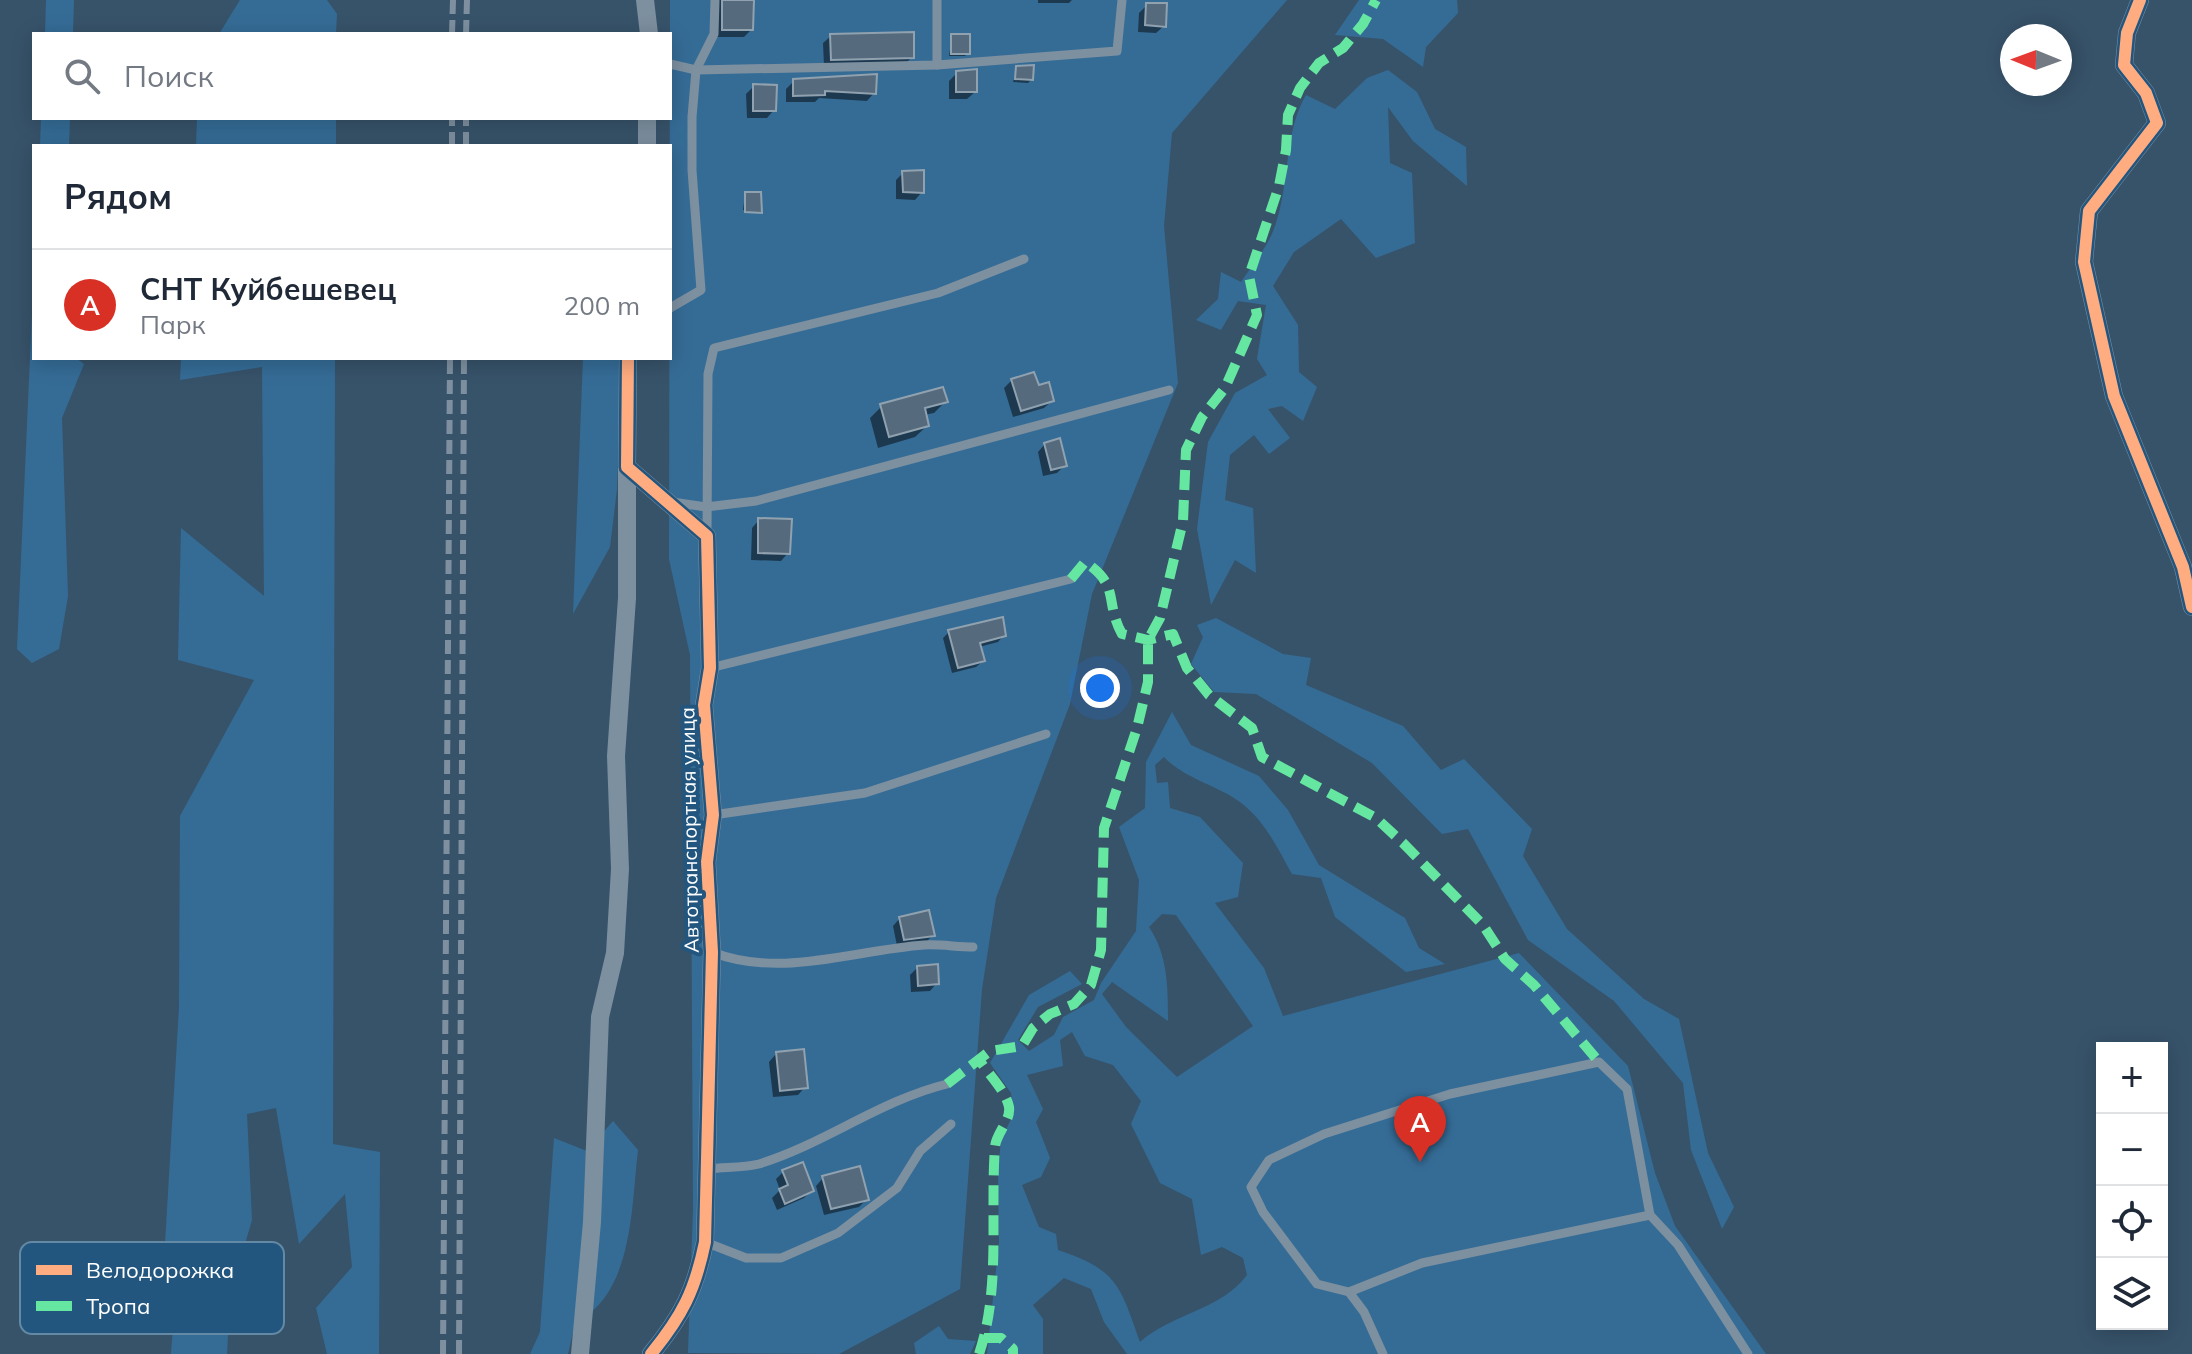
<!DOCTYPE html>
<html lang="ru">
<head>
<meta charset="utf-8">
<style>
  :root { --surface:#fff; --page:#f6f6f7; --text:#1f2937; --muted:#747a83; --line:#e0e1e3; --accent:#d93025 }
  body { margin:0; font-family:Mulish,sans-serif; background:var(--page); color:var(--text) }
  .controls { position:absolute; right:24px; bottom:24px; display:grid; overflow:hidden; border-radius:0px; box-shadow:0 4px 20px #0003 }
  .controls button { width:72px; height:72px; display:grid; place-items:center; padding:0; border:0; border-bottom:2px solid var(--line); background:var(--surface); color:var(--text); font:40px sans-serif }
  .compass { position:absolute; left:2000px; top:24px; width:72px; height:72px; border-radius:50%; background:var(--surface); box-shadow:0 4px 20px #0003; rotate:271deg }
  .you { position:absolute; left:1100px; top:688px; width:28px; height:28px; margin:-20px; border:6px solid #fff; border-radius:50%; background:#1a73e8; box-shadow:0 0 0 12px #1a73e833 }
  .badge { display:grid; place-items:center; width:52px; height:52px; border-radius:50%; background:var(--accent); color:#fff; font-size:26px; font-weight:700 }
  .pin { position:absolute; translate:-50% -66px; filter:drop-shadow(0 2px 4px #0008) }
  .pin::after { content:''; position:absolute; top:42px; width:28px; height:24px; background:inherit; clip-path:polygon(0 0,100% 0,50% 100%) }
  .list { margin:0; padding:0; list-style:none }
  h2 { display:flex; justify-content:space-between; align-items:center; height:104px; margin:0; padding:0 32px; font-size:34px }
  h2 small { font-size:26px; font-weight:400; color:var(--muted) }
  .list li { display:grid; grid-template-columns:52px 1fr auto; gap:24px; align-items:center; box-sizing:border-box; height:112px; padding:0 32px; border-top:2px solid var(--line) }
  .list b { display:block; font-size:30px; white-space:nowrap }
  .list p { margin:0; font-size:26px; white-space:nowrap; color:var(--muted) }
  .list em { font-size:26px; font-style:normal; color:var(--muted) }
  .icon { flex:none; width:44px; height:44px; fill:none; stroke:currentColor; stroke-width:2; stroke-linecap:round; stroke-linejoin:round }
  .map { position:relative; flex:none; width:2192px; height:1354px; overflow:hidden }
  .search { position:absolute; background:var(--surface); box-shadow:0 4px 20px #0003; left:32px; top:32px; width:640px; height:88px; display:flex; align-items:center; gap:20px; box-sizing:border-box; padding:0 28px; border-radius:0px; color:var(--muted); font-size:30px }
  .panel { position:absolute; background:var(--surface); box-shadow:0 4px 20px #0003; left:32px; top:144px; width:640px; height:216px; border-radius:0px }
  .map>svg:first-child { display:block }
  .green { fill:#356c96; fill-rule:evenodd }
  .shadow { fill:#0007 }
  .building { fill:#556b7d; stroke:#90a1af; stroke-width:2 }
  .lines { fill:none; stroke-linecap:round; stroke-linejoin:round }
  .lane { stroke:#7d90a0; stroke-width:9 }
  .street { stroke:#7d90a0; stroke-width:18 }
  .rail { stroke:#7e90a0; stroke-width:6; stroke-dasharray:14 6; stroke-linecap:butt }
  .quiet { stroke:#66e7a1; stroke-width:10; stroke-dasharray:20 10; stroke-linecap:butt }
  .cycleway-casing { stroke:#22567f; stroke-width:17 }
  .cycleway { stroke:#ffac80; stroke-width:12 }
  .labels { text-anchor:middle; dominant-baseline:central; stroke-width:8; stroke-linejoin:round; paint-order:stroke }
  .street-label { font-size:20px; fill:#fff; stroke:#22567f }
  .key { fill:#22567f; stroke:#6489a5; stroke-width:2 }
  .key-label { font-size:22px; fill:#fff }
</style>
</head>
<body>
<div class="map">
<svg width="2192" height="1354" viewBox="0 0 2192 1354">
  <rect width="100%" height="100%" fill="#37536a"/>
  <!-- green -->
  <g class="green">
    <path d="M 46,0 L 74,0 L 73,34 L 45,34 Z"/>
    <path d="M 240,0 L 327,0 L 337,14 L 336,34 L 219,34 Z"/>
    <path d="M 670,0 L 1287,0 L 1172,133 L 1164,226 L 1178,383 L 1092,594 L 1070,704 L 996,898 L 982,989 L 960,1289 L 839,1354 L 688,1353 L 693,1209 L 690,655 L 669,559 Z"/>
    <path d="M 1359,0 L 1457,0 L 1458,13 L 1426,47 L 1423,67 L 1383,39 L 1335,35 Z"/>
    <path d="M 1388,70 L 1417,92 L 1435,129 L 1466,147 L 1467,186 L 1413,141 L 1388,107 L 1390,163 L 1412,173 L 1415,243 L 1376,258 L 1341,219 L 1294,252 L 1273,286 L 1298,325 L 1299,372 L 1317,387 L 1303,421 L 1282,406 L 1268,409 L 1290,438 L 1269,454 L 1254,435 L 1230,455 L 1225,500 L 1253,508 L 1256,573 L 1235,560 L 1211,605 L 1197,529 L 1208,442 L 1235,393 L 1267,375 L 1257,359 L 1266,305 L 1238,301 L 1221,330 L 1196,320 L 1218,299 L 1221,272 L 1241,282 C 1253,264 1270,244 1276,223 C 1290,181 1284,132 1306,95 L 1335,109 L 1367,78 Z"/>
    <path d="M 41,118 L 70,118 L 69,146 L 40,146 Z"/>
    <path d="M 197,118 L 336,118 L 336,146 L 196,146 Z"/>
    <path d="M 34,268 L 34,358 L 76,358 L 84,364 L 62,418 L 68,596 L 59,649 L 32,663 L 17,649 Z"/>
    <path d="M 181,358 L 335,358 L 333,1144 L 380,1152 L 379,1354 L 327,1354 L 316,1308 L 352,1267 L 345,1194 L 299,1244 L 276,1108 L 247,1114 L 252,1220 L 230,1295 L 227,1354 L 171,1354 L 173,1327 L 163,1277 L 179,1007 L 180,816 L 254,680 L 178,660 L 181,528 L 264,596 L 262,367 L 180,380 Z"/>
    <path d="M 583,358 L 622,358 L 617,489 L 610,547 L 573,614 Z"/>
    <path d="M 1216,618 L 1283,654 L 1311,658 L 1306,685 L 1403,726 L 1441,770 L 1464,759 L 1532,829 L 1523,856 L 1567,929 L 1644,999 L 1679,1019 L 1708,1153 L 1734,1207 L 1722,1229 L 1691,1150 L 1683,1083 L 1614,1001 L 1528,940 L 1468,829 L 1442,834 L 1372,763 L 1256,694 L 1214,692 L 1191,664 L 1203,637 L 1197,625 Z"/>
    <path d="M 1172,712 L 1191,745 L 1259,776 L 1288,810 L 1319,865 L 1405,918 L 1419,948 L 1445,964 L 1406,972 L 1335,917 L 1321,878 L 1292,874 C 1277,847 1265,821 1240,802 C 1217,785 1185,779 1164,757 L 1155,765 L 1157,783 L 1168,782 L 1170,808 L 1200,817 L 1243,863 L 1238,897 L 1215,903 L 1264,968 L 1283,1016 L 1519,953 L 1628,1066 L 1655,1173 L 1675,1226 L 1766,1354 L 1127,1354 L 1104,1322 L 1091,1289 L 1064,1278 L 1033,1305 L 1043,1319 L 1043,1354 L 987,1354 L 999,1242 L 998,1172 L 1001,1140 L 1014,1113 L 1011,1093 L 990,1063 L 1029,995 L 1070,971 L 1082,984 L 1038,1007 L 1018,1040 L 1029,1051 L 1054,1035 L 1063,1017 L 1094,1000 L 1101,983 L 1136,931 L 1139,880 L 1119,827 L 1145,808 L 1146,762 ZM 1162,914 L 1176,915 L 1253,1026 L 1177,1077 L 1126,1027 L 1102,994 L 1112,982 L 1168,1021 C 1168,988 1168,955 1149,927 ZM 1072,1032 L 1085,1056 L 1113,1065 L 1141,1101 L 1131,1124 L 1160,1183 L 1192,1199 L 1201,1255 L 1222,1247 L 1243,1258 L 1247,1275 C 1221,1310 1173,1313 1140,1342 C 1120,1286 1118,1270 1058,1250 L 1056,1234 L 1039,1227 L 1022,1185 L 1041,1177 L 1050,1158 L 1036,1122 L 1043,1109 L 1027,1075 L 1063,1066 L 1060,1040 Z"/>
    <path d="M 613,1121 L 638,1150 C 631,1207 634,1293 575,1323 L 568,1354 L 530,1354 L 540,1332 L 554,1138 L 587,1151 Z"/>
    <path d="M 939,1326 L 948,1339 L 976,1341 L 970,1354 L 916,1354 L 914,1343 Z"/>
  </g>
  <!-- shadow -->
  <g class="shadow">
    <path d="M 717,0 L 752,0 L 751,30 L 744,37 L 715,37 Z"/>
    <path d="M 1038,0 L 1072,0 L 1069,3 L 1038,3 Z"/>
    <path d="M 1147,5 L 1164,26 L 1156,33 L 1138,32 L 1139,13 Z"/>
    <path d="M 831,36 L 912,57 L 904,65 L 824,66 L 823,43 Z"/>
    <path d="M 952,36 L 968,53 L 965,56 L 949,56 Z"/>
    <path d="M 1017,68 L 1031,80 L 1028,83 L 1013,82 Z"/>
    <path d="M 957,73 L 975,92 L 967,99 L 949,99 L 949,81 Z"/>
    <path d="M 794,81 L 874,93 L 867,101 L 819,98 L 815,102 L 786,102 L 786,89 Z"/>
    <path d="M 754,86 L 774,110 L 767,118 L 747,118 L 746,94 Z"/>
    <path d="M 903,173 L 922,192 L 915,200 L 896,199 L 896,180 Z"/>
    <path d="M 745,194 L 759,211 L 743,210 Z"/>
    <path d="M 1012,380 L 1038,388 L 1052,401 L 1044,408 L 1013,417 L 1004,388 Z"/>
    <path d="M 946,401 L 934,413 L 924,415 L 927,426 L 915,437 L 878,448 L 870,418 L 882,406 Z"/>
    <path d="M 1045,444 L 1065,465 L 1057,473 L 1043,476 L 1038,452 Z"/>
    <path d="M 759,520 L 788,553 L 781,561 L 751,560 L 752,528 Z"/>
    <path d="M 949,632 L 1004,635 L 998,642 L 979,647 L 983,661 L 976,667 L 952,673 L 943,638 Z"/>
    <path d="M 900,918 L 932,936 L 925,943 L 897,946 L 893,926 Z"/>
    <path d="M 917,968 L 937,983 L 930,991 L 911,992 L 910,975 Z"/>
    <path d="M 776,1054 L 805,1087 L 798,1095 L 773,1097 L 769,1062 Z"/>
    <path d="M 783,1172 L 811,1191 L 804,1198 L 777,1210 L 772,1198 L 780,1190 L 776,1179 Z"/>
    <path d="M 823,1178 L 866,1200 L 859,1207 L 824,1215 L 816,1186 Z"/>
  </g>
  <!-- building -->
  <g class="building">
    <path d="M 722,0 L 754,0 L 753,30 L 722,30 Z"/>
    <path d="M 1146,3 L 1167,3 L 1166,27 L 1145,25 Z"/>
    <path d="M 914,32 L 914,58 L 831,60 L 830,34 Z"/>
    <rect x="951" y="34" width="19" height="20"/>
    <path d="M 1034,65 L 1033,80 L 1015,79 L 1016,66 Z"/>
    <path d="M 977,69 L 977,92 L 956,92 L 956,71 Z"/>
    <path d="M 877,74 L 876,94 L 825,91 L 825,95 L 793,96 L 793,79 Z"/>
    <path d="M 753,84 L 777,85 L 776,111 L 753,111 Z"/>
    <path d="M 924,170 L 924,193 L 903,192 L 902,171 Z"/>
    <path d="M 745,192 L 761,192 L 762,213 L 745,212 Z"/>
    <path d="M 1034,372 L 1039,385 L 1049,382 L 1054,401 L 1021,411 L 1011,379 Z"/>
    <path d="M 943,387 L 948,402 L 925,408 L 929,426 L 889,437 L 880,404 Z"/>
    <path d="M 1060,438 L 1067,466 L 1051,470 L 1044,443 Z"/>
    <path d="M 758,518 L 792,519 L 790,554 L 758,553 Z"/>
    <path d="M 1003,617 L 1006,636 L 980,643 L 985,661 L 958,668 L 948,630 Z"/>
    <path d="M 929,910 L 935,936 L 904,940 L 899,917 Z"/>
    <path d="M 938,964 L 939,984 L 918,986 L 917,966 Z"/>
    <path d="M 804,1049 L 808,1088 L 780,1091 L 776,1052 Z"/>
    <path d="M 803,1162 L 814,1191 L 785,1204 L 779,1189 L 788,1185 L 782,1170 Z"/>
    <path d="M 860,1166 L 869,1200 L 831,1209 L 822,1176 Z"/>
  </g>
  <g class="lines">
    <!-- lane -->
    <g class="lane">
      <path d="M 670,64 L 696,70 L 937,65 L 1117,51 L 1122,0"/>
      <path d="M 937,65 L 937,0"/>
      <path d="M 670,308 L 701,290 L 692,170 L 692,117 L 696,70 L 714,34 L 715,0"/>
      <path d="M 672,502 L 706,507 L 756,501 L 1169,390"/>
      <path d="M 707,533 L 708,374 L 714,348 L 938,293 L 1024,259"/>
      <path d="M 710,668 L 1071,579"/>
      <path d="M 713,815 L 865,793 L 1046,734"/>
      <path d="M 712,952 C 780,979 854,950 924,945 C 940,944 957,947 973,947"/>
      <path d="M 709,1169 C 725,1167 743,1168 759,1164 C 824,1144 881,1100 947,1084"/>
      <path d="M 705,1242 L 746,1258 L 781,1258 L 838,1233 L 897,1188 L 920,1151 L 951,1124"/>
      <path d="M 1349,1292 L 1422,1263 L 1650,1215"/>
      <path d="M 1383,1354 L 1364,1312 L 1349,1292 L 1317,1284 L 1263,1212 L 1251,1187 L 1269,1160 L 1324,1134 L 1450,1094 L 1599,1062 L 1627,1089 L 1650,1215 L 1678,1245 L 1748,1354"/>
    </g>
    <!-- street -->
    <g class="street">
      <path d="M 645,0 L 649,34"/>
      <path d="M 2140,0 L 2127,33 L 2124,65 L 2146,93 L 2157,123 L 2089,211 L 2084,262 L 2114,396 L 2183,567 L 2192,607"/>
      <path d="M 647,118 L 647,146"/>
      <path d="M 628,358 L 627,467 L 707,536 L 710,668 L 704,705 L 713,815 L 707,862 L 712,952 L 705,1242 C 695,1291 682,1316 651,1354"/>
      <path d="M 580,1354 L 592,1222 L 600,1017 L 615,953 L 620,869 L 616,756 L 627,598 L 627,467"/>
    </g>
    <!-- rail -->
    <g class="rail">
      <path d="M 452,34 L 453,0"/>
      <path d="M 466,34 L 467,0"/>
      <path d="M 452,146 L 452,118"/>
      <path d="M 466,146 L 466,118"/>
      <path d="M 443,1354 L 450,358"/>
      <path d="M 459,1354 L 464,358"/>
    </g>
    <!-- quiet -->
    <g class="quiet">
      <path d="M 1071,579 L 1085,562 C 1121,586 1104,601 1122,634 L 1148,640 L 1173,634 L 1187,668 L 1209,695 L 1252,728 L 1262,757 L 1376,818 L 1403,843 L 1483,925 L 1505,959 L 1534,985 L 1599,1062"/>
      <path d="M 947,1084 L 990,1051 L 1022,1046 L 1033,1028 L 1050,1014 L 1074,1004 L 1091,985 L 1101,950 L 1104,828 L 1137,728 L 1148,682 L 1148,640 L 1160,618 L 1183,521 L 1186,450 L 1202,417 L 1225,388 L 1257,315 L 1249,276 L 1279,186 L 1286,150 L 1288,115 L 1300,88 L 1319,63 L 1343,48 L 1363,24 L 1376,0"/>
      <path d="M 984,1338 L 1001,1338 L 1013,1349 L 1013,1354"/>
      <path d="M 979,1354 C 1001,1289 990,1214 995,1147 C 996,1133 1011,1121 1009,1107 C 1006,1091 989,1075 980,1061"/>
    </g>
    <defs>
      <g id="cycleway">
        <path d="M 2140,0 L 2127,33 L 2124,65 L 2146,93 L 2157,123 L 2089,211 L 2084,262 L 2114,396 L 2183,567 L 2192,607"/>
        <path d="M 628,358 L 627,467 L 707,536 L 710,668 L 704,705 L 713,815 L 707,862 L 712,952 L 705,1242 C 695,1291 682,1316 651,1354"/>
      </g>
    </defs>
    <!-- cycleway casing -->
    <use href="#cycleway" class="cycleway-casing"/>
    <!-- cycleway -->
    <use href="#cycleway" class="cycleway"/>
  </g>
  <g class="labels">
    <!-- street labels -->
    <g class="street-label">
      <text transform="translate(689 830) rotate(-91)">Автотранспортная улица</text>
    </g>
  </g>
  <!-- legend -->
  <rect x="20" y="1242" width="264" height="92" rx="12" class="key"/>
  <rect x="36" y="1265" width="36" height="10" fill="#ffac80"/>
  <rect x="36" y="1301" width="36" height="10" fill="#66e7a1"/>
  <g class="key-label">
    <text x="86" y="1278">Велодорожка</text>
    <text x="86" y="1314">Тропа</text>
  </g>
</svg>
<div class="controls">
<button>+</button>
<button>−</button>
<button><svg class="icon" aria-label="locate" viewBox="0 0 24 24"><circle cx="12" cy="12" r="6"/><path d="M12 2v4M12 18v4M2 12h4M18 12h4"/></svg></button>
<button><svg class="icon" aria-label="layers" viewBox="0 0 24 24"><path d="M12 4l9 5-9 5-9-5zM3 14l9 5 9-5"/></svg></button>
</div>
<svg class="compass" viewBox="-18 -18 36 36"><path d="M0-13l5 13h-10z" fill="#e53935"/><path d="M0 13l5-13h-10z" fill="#747a83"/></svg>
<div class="you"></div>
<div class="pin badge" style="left:1420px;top:1162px">A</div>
<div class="search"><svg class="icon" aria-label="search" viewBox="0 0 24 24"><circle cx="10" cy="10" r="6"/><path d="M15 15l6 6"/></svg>Поиск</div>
<section class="panel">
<h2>Рядом<small></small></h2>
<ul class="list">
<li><span class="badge">A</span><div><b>СНТ Куйбешевец</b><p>Парк</p></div><em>200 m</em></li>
</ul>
</section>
</div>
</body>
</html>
